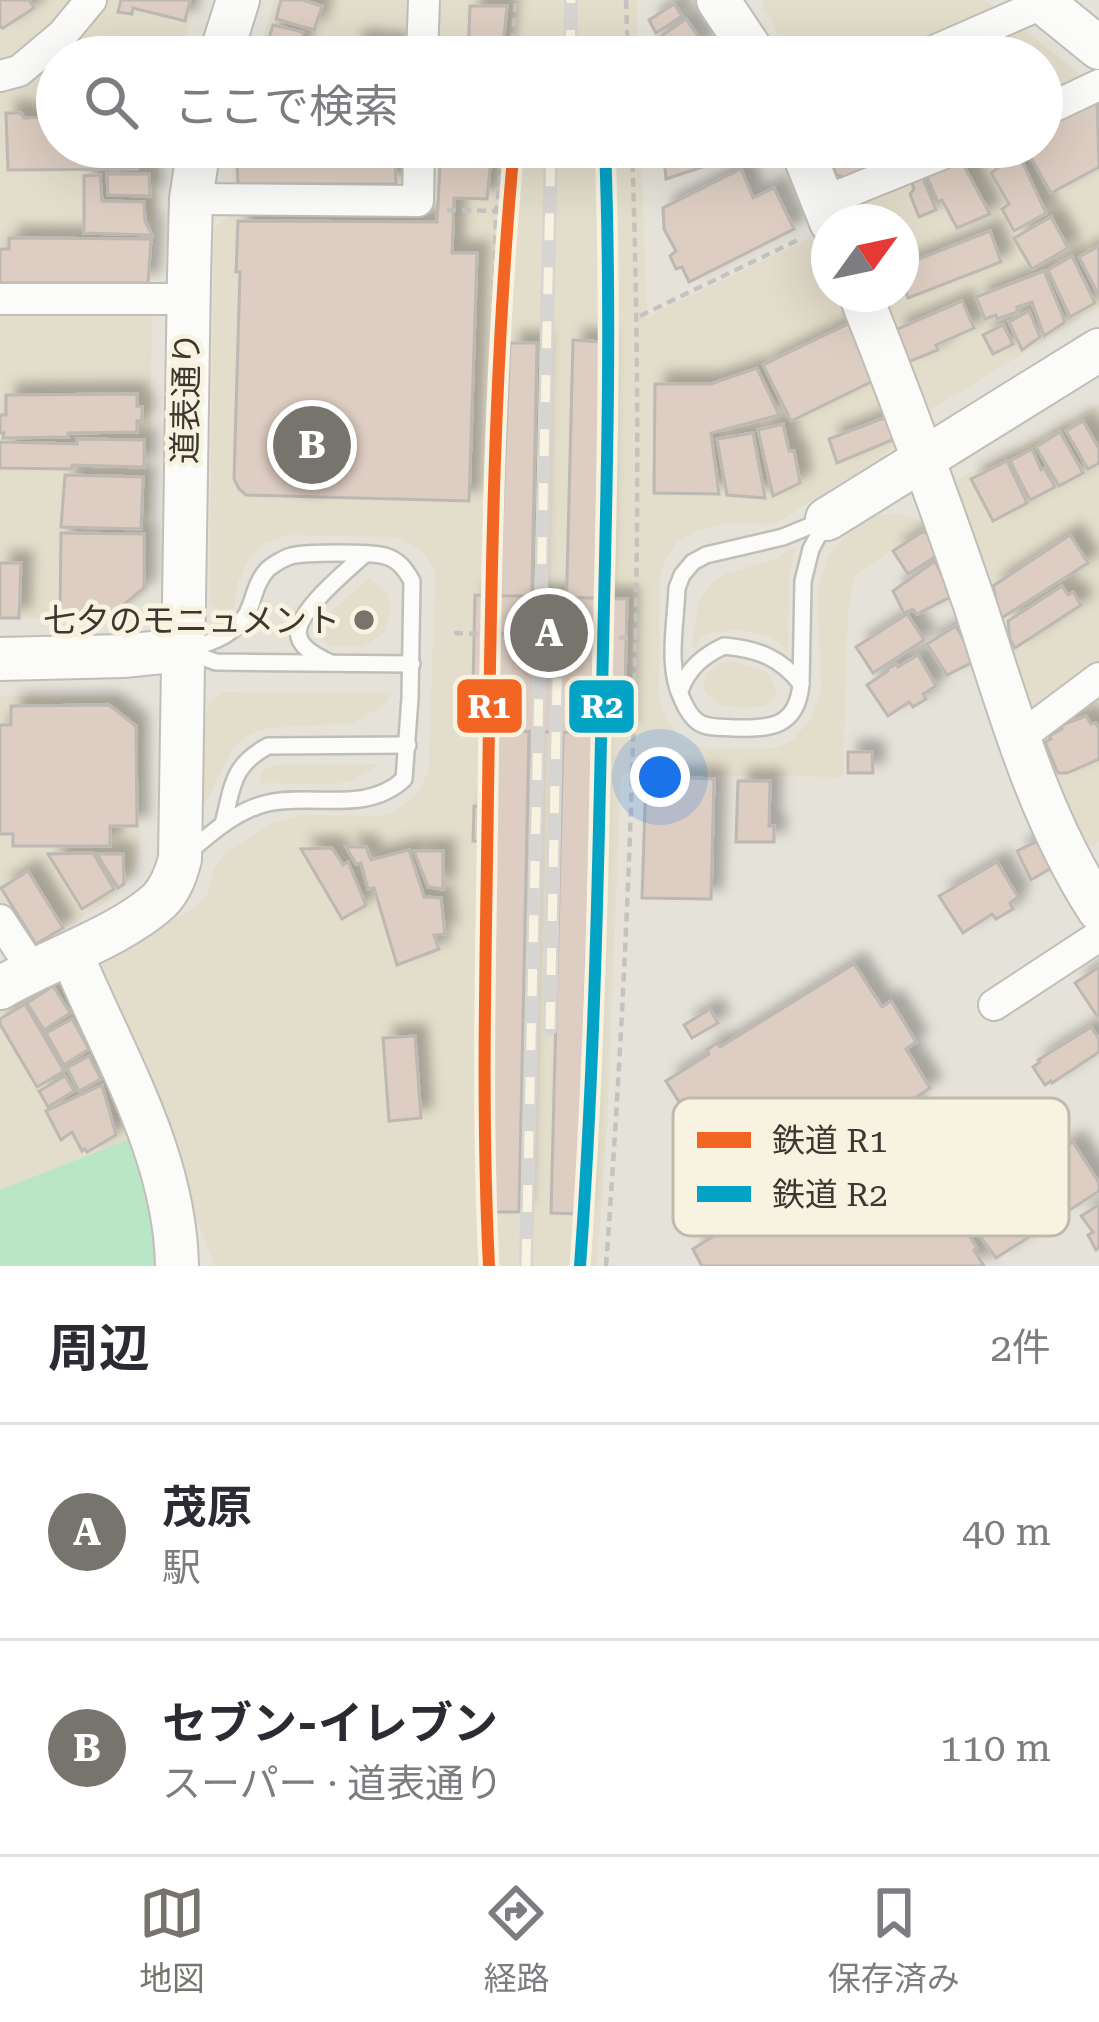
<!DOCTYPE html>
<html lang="ja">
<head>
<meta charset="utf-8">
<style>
  :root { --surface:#fff; --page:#f7f7f7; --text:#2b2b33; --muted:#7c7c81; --line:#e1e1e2; --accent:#76746c }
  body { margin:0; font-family:"Roboto Serif","Noto Sans JP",serif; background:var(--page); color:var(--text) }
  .compass { position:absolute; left:811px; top:204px; width:108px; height:108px; border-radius:50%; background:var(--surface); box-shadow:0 12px 48px #0002; rotate:57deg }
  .you { position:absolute; left:660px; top:777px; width:42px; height:42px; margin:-30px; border:9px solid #fff; border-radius:50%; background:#1a73e8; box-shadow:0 0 0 18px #1a73e833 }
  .badge { display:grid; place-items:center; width:78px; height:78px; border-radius:50%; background:var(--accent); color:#fff; font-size:39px; font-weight:700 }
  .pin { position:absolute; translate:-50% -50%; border:6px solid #fff; box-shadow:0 3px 12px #0006 }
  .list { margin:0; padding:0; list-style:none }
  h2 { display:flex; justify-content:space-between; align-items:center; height:156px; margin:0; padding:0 48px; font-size:51px }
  h2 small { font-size:39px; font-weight:400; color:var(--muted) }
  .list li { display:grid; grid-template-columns:78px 1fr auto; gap:36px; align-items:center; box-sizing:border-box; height:216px; padding:0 48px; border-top:3px solid var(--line) }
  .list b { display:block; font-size:45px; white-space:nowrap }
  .list p { margin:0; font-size:39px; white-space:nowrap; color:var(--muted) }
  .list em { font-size:39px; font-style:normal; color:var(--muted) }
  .icon { flex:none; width:66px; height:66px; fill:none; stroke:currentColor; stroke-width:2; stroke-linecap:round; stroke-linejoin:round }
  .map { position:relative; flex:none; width:1099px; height:1266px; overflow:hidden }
  .search { position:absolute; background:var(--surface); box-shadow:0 12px 48px #0002; left:36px; right:36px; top:36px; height:132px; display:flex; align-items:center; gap:30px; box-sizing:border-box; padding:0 42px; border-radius:66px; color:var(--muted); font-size:45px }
  .sheet { height:588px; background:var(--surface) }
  nav { display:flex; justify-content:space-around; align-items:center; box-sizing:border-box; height:168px; border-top:3px solid var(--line); background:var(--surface); font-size:33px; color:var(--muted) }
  nav a { display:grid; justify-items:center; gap:6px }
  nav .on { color:var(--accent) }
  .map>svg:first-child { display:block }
  .built { fill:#e3ddcb }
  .green { fill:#bae6c8 }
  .building { fill:#ddcdc2; stroke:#bdb8b2; stroke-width:3; fill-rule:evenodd; filter:url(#shadow) }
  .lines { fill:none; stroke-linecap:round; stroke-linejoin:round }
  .lane-casing { stroke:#c0beb7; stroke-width:20 }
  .street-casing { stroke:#c0beb7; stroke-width:34 }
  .secondary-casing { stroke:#c0beb7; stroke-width:46 }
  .path { stroke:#c4c3c0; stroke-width:4.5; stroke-dasharray:9 6; stroke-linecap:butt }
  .lane { stroke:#fbfbf9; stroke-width:15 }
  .street { stroke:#fbfbf9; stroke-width:30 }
  .secondary { stroke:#fbfbf9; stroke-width:42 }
  .rail-casing { stroke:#d7d5d2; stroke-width:14 }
  .rail { stroke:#f8f2e0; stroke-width:9; stroke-dasharray:27; stroke-linecap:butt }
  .rail-1-casing { stroke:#f8f2e0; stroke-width:21 }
  .rail-2-casing { stroke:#f8f2e0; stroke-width:21 }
  .rail-1 { stroke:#f26522; stroke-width:12 }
  .rail-2 { stroke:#03a3c6; stroke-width:12 }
  .poi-dot { fill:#76746c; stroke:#f8f2e0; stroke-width:4.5 }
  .labels { text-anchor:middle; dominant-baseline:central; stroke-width:10; stroke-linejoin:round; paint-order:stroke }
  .street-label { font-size:33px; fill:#3b3831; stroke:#f8f2e0 }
  .poi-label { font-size:33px; fill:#3b3831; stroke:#f8f2e0; text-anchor:end }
  .key { fill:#f8f2e0; stroke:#bfbaac; stroke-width:3 }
  .key-label { font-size:33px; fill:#3b3831 }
  .line-badge { stroke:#f8f2e0; stroke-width:4.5 }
  .badge-label { font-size:33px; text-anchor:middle; font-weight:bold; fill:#fff }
</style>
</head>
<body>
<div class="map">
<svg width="1099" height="1266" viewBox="0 0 1099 1266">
  <defs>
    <filter id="shadow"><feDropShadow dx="11" dy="-11" stdDeviation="6" flood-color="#0004"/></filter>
  </defs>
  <rect width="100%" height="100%" fill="#e5e2d9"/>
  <!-- built -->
  <g class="built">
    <path d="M 0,0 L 77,0 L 41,42 L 0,65 Z"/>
    <path d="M 102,0 L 196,0 L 181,57 L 57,57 L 57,147 L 160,147 L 150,286 L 0,288 L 0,85 Z"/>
    <path d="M 274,0 L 409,0 L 409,57 L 258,57 Z"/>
    <path d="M 441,0 L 637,0 L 638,57 L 435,57 L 436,5 Z"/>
    <path d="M 763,0 L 986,0 L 1005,15 L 904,57 L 785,57 L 772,21 L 762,8 Z"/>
    <path d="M 1015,23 L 1089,81 L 1042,103 L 1042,57 L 937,57 Z"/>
    <path d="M 1099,93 L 1099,307 L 924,414 L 876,294 L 901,294 L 901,222 L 848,222 L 847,199 L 980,147 L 1042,147 L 1042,120 Z"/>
    <path d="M 235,147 L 407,147 L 407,188 L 231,187 Z"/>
    <path d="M 433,147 L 641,147 L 647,317 L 819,234 L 829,258 L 829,294 L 843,294 L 902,439 L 882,457 L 772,525 L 725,524 L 699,530 L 677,542 L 664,562 L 660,578 L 658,696 L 666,719 L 680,738 L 706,749 L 775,748 L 791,741 L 811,720 L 821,691 L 817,590 L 829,555 L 852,529 L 874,516 L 895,513 L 931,524 L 855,575 L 848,611 L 843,777 L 621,774 L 607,1127 L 597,1266 L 215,1266 L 97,964 L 197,906 L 208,893 L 214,868 L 225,853 L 272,823 L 300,815 L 380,816 L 393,812 L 419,792 L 429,769 L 435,572 L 421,549 L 395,537 L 289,535 L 266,542 L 249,559 L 238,582 L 235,605 L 231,609 L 221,611 L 212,606 L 209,601 L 214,228 L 233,212 L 432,214 Z"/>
    <path d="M 0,312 L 152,314 L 148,590 L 113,620 L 0,618 Z"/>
    <path d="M 1099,404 L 1099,668 L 1040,713 L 1026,712 L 950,484 Z"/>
    <path d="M 792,548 L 795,549 L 789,580 L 788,654 L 782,645 L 769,637 L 739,629 L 708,634 L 701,638 L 696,647 L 692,647 L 698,603 L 710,584 L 728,573 L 777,559 Z"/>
    <path d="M 370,577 L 386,593 L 392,609 L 383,634 L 361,647 L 332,646 L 326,643 L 321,635 L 323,619 Z"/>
    <path d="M 737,662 L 764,671 L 770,676 L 777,692 L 773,700 L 763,706 L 742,708 L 722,705 L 707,695 L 703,687 L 707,673 L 722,663 Z"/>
    <path d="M 1099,685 L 1099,841 L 1084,850 L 1037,743 Z"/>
    <path d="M 225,692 L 391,693 L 385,704 L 354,723 L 268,728 L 250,734 L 234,746 L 208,799 L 203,804 L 200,778 L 206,711 L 213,699 Z"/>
    <path d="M 0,696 L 117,697 L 144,725 L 139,857 L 131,876 L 122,889 L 108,901 L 30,950 L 0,903 Z"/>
    <path d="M 380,764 L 353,780 L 336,784 L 258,783 L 263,770 L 275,765 Z"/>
    <path d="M 52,982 L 64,986 L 137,1136 L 0,1190 L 0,1012 Z"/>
  </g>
  <!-- green -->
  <path class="green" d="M 137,1136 L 163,1266 L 0,1266 L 0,1190 Z"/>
  <!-- building -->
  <g class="building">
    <path d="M 0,0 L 29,0 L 34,8 L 3,28 L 0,27 Z"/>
    <path d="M 121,0 L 190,0 L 185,21 L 133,8 L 132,14 L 118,12 Z"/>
    <path d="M 281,0 L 302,0 L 322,6 L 314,30 L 276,19 Z"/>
    <path d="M 674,4 L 682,16 L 656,33 L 649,20 Z"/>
    <path d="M 470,6 L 507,6 L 502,57 L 468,57 Z"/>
    <path d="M 686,19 L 705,46 L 686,54 L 683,49 L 671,57 L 660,57 L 651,43 Z"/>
    <path d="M 273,25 L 303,32 L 297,57 L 263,57 Z"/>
    <path d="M 354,41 L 399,45 L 398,57 L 352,57 Z"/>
    <path d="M 1097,99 L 1099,167 L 1051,193 L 1025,147 L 1042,147 L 1042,130 Z"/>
    <path d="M 6,113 L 21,113 L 24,118 L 57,117 L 57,147 L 142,147 L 137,169 L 8,170 Z"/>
    <path d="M 323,147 L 402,147 L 402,155 L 323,157 Z"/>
    <path d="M 441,147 L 492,147 L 487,199 L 454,198 L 452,253 L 477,253 L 469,501 L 246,495 L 239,489 L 234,479 L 240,272 L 236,272 L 238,221 L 437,222 Z"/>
    <path d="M 663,147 L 756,147 L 757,149 L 666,179 Z"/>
    <path d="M 856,147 L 881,147 L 886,160 L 844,178 L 836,174 L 830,158 Z"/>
    <path d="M 1013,150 L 1018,153 L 1046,213 L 1014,231 L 1002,209 L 1009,204 L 991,173 L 998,168 L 991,159 Z"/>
    <path d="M 959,157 L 990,214 L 957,228 L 942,200 L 938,202 L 925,172 Z"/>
    <path d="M 395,161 L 396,184 L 238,184 L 237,162 Z"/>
    <path d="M 741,169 L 753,198 L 774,188 L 794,229 L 689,282 L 682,267 L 676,269 L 670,256 L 676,251 L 664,229 L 663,208 Z"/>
    <path d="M 107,174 L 149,174 L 150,196 L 108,195 Z"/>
    <path d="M 100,175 L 102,201 L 144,202 L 145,221 L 152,235 L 84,233 L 84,176 Z"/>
    <path d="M 922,176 L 936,210 L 919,217 L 910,194 L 914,189 L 911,181 Z"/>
    <path d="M 1051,217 L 1068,248 L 1032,269 L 1014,238 Z"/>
    <path d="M 990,231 L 1001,262 L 908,298 L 901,279 L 901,266 Z"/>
    <path d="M 9,238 L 151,239 L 148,283 L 0,283 L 0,249 L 9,249 Z"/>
    <path d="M 1099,246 L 1099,296 L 1079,257 Z"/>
    <path d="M 1072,256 L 1095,303 L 1070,317 L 1048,270 Z"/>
    <path d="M 1044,271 L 1065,322 L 1044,336 L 1032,302 L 1017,307 L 1017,312 L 997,319 L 996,315 L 985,319 L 976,297 Z"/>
    <path d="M 962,301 L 974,328 L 936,345 L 938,350 L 908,362 L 895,330 Z"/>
    <path d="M 1029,311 L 1040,337 L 1022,350 L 1009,322 Z"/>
    <path d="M 852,322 L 875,380 L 791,421 L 763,365 Z"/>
    <path d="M 1003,325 L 1013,344 L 993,354 L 983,335 Z"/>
    <path d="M 573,340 L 601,342 L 600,527 L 578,1214 L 551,1213 Z"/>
    <path d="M 510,343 L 537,343 L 519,1212 L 494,1212 L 491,1089 L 502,525 Z"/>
    <path d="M 757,368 L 779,415 L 711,433 L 719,494 L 654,493 L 655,384 L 711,384 Z"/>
    <path d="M 137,394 L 137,406 L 142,407 L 142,421 L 137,421 L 137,432 L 68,433 L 68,437 L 3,438 L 4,433 L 0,433 L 0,415 L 6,415 L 6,395 Z"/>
    <path d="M 889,416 L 897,438 L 837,463 L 829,439 Z"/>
    <path d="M 1083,421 L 1099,449 L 1099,463 L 1088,469 L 1066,431 Z"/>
    <path d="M 783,424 L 789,451 L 794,451 L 800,483 L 773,496 L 758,430 Z"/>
    <path d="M 1060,432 L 1083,473 L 1059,486 L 1036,447 Z"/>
    <path d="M 753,433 L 765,498 L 727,495 L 717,439 Z"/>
    <path d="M 77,439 L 144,440 L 144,467 L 72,465 L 72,469 L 0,468 L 0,442 L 77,444 Z"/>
    <path d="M 1032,449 L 1041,470 L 1044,468 L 1055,487 L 1030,500 L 1010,461 Z"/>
    <path d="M 1007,461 L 1027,503 L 993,521 L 971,479 Z"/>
    <path d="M 65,475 L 143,477 L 141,529 L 61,527 Z"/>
    <path d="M 922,532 L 931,534 L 938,555 L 908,574 L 893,551 Z"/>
    <path d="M 61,533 L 144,534 L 144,588 L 111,615 L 60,615 Z"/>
    <path d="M 1070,535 L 1088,563 L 1000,619 L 993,586 Z"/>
    <path d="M 935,561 L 944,579 L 948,577 L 954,595 L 917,614 L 913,609 L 904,613 L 893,591 Z"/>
    <path d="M 0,563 L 21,563 L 19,618 L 0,618 Z"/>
    <path d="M 1062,586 L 1068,595 L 1073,592 L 1081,605 L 1015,648 L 1010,640 L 1008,621 Z"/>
    <path d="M 475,595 L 627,599 L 624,734 L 472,730 Z"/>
    <path d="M 907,614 L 924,640 L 873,673 L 856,647 Z"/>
    <path d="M 956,626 L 975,661 L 947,675 L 927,644 Z"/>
    <path d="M 918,655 L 936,686 L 923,694 L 926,699 L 913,707 L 909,702 L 888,716 L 867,685 L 888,671 L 887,669 L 896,664 L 898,667 Z"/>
    <path d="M 109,705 L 136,726 L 137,826 L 110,826 L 110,846 L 13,846 L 13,834 L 0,834 L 0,725 L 11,725 L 11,706 Z"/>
    <path d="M 1086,716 L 1091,724 L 1096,723 L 1099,730 L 1099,759 L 1067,773 L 1058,773 L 1045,742 L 1051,739 L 1049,736 L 1062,729 L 1062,725 Z"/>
    <path d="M 848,752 L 872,752 L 873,773 L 848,773 Z"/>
    <path d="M 646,776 L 714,779 L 711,899 L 642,898 Z"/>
    <path d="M 738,781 L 770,781 L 769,826 L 774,826 L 774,842 L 736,842 Z"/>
    <path d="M 474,806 L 492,807 L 492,841 L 473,841 Z"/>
    <path d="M 1040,840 L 1053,867 L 1031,880 L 1017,851 Z"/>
    <path d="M 346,847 L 366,847 L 371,860 L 409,850 L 424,897 L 441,898 L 445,934 L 434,935 L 439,949 L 397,965 L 374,888 L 368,889 L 361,863 L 356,864 Z"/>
    <path d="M 332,848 L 343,865 L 348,862 L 366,905 L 342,919 L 301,849 Z"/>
    <path d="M 414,851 L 443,851 L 443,889 L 428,887 Z"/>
    <path d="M 93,853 L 114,889 L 82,909 L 48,854 Z"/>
    <path d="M 97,854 L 123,854 L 124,884 L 118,888 Z"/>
    <path d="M 997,862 L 1018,897 L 1010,903 L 1013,909 L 996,919 L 992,914 L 963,933 L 939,896 Z"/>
    <path d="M 28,871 L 63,928 L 36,944 L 1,888 Z"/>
    <path d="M 854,964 L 882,1007 L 891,1001 L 916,1042 L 906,1049 L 930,1088 L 907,1103 L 920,1124 L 909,1131 L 895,1110 L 813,1160 L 817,1167 L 811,1172 L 814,1176 L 817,1174 L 824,1185 L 931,1118 L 974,1189 L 950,1205 L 977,1248 L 974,1250 L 984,1266 L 702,1266 L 693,1249 L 794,1186 L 787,1175 L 743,1203 L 666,1081 L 709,1054 L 707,1050 L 717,1043 L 720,1047 ZM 846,1029 L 870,1067 L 808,1106 L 784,1068 ZM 744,1090 L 756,1110 L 735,1122 L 723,1103 Z"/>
    <path d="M 854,964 L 882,1007 L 891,1001 L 916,1042 L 906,1049 L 930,1088 L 907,1103 L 920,1124 L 909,1131 L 895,1110 L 813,1160 L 817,1167 L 811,1172 L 814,1176 L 817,1174 L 824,1185 L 931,1118 L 974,1189 L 950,1205 L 977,1248 L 974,1250 L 984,1266 L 702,1266 L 693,1249 L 794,1186 L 787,1175 L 743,1203 L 666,1081 L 709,1054 L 707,1050 L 717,1043 L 720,1047 Z"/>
    <path d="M 1099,967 L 1099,1014 L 1097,1016 L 1075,983 Z"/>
    <path d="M 53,986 L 70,1013 L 44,1030 L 27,1003 Z"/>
    <path d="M 25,1004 L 64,1071 L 37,1087 L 0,1024 L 0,1019 Z"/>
    <path d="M 710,1009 L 718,1023 L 692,1038 L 684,1025 Z"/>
    <path d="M 72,1019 L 89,1049 L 64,1065 L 46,1033 Z"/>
    <path d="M 1091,1027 L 1099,1039 L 1099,1052 L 1052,1083 L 1051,1081 L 1045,1085 L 1033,1067 L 1040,1062 L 1038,1060 Z"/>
    <path d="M 415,1036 L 421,1118 L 389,1121 L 383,1038 Z"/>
    <path d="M 89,1056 L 101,1079 L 79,1091 L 67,1068 Z"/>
    <path d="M 65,1076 L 74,1091 L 48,1107 L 39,1091 Z"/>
    <path d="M 102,1085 L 116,1135 L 87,1152 L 85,1149 L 82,1151 L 72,1132 L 61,1140 L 46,1111 Z"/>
    <path d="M 1073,1142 L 1099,1183 L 1099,1191 L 1062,1215 L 1032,1168 Z"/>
    <path d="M 1099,1205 L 1099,1247 L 1096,1250 L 1088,1235 L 1093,1232 L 1081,1216 Z"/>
    <path d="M 1016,1210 L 1032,1235 L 996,1258 L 979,1234 Z"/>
  </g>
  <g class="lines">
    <defs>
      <g id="lane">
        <path d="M 827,519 L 811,549 L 803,581 L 801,684 C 797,727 771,729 734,728 C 723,727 708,729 698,722 C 691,717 685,706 682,699 C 666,667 676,622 677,588 L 682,575 L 693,562 L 706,555 L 783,537 Z"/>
        <path d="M 185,650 C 212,643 242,633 251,604 C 255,592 258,580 267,570 C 272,565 284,558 291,556 C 307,552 369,552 385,556 C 399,560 405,569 412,581 L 410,698 L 404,779 C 367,814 313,793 268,803 C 237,810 211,833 188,853"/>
        <path d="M 185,651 L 216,662 L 412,664"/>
        <path d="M 329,662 C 318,657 302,649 299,637 C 292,614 349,569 365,554"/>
        <path d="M 680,691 C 688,668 703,656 724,646 C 757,649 780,657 801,684"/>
        <path d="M 223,824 C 233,786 231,766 268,746 L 408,745"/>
      </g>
      <g id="street">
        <path d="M 422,57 L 424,0"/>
        <path d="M 920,57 L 1044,3"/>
        <path d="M 0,76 L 19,71 L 62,35 L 91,0"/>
        <path d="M 1042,112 L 1099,85"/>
        <path d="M 191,199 L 418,201 L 419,147"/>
        <path d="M 823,202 L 959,147"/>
        <path d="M 0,299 L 188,299"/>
        <path d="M 1019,738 L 1099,678"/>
        <path d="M 0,920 L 32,969"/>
        <path d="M 994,1005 L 1099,936"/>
      </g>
      <g id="secondary">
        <path d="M 718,0 L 756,57"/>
        <path d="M 1040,0 L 1099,48"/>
        <path d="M 220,57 L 238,0"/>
        <path d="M 801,147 L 831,222"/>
        <path d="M 860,294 C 901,397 939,500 975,605 C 1009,709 1039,818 1099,910"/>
        <path d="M 827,519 L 1099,350"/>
        <path d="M 0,659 L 123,656 L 182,650"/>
        <path d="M 71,953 C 113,1055 175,1153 177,1266"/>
        <path d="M 0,988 C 48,960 119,937 159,901 C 171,889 176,874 180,859 L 189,276 L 191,199 L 199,147"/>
      </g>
    </defs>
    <!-- lane casing -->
    <use href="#lane" class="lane-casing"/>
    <!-- street casing -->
    <use href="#street" class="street-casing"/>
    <!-- secondary casing -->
    <use href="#secondary" class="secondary-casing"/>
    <!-- path -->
    <g class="path">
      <path d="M 626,0 L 628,57"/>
      <path d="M 511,57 L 516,0"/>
      <path d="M 447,210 L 496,211"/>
      <path d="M 640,316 L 802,238"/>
      <path d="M 454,633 L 637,638"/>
      <path d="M 482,634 L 496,217 L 503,147"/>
      <path d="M 606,1266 C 633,894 645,520 632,147"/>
    </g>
    <!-- lane -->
    <use href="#lane" class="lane"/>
    <!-- street -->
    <use href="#street" class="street"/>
    <!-- secondary -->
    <use href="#secondary" class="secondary"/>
    <defs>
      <g id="rail">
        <path d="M 570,57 L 571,0"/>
        <path d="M 550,1029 L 558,633"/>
        <path d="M 526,1266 L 551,147"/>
      </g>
    </defs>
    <!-- rail casing -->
    <use href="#rail" class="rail-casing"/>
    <!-- rail -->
    <use href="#rail" class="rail"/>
    <defs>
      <path id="rail-1" d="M 489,1266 C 481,1109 486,950 488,793 C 491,578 494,361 514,147"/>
      <path id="rail-2" d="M 580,1266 C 594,1075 598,884 602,693 C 606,511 612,329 605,147"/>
    </defs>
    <!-- rail-1 casing -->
    <use href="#rail-1" class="rail-1-casing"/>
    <!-- rail-2 casing -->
    <use href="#rail-2" class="rail-2-casing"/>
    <!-- rail-1 -->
    <use href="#rail-1" class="rail-1"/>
    <!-- rail-2 -->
    <use href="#rail-2" class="rail-2"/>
  </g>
  <!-- markers -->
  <circle class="poi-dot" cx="364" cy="620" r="12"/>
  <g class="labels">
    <!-- street labels -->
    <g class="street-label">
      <text transform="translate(186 398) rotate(-89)">道表通り</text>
    </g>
    <!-- poi labels -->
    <g class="poi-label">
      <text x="340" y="620">七夕のモニュメント</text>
    </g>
  </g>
  <!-- legend -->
  <rect x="673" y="1098" width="396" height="138" rx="18" class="key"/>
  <rect x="697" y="1132" width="54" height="16" fill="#f26522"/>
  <rect x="697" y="1186" width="54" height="16" fill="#03a3c6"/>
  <g class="key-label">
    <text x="772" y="1152">鉄道 R1</text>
    <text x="772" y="1206">鉄道 R2</text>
  </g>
  <g class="line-badge">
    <rect x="455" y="677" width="69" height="58" rx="12" fill="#f26522"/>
    <rect x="567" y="678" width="69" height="57" rx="12" fill="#03a3c6"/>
  </g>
  <g class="badge-label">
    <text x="489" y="718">R1</text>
    <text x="602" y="718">R2</text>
  </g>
</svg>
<svg class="compass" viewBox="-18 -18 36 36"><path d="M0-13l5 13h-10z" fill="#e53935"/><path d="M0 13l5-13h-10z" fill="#7c7c81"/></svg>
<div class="you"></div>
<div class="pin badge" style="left:549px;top:633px">A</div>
<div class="pin badge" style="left:312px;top:445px">B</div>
<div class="search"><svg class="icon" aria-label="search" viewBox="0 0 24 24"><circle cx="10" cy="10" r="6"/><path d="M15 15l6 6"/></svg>ここで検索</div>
</div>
<section class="sheet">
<h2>周辺<small>2件</small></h2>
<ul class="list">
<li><span class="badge">A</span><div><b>茂原</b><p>駅</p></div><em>40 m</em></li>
<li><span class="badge">B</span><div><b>セブン-イレブン</b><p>スーパー · 道表通り</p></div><em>110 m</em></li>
</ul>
</section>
<nav>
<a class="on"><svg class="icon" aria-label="map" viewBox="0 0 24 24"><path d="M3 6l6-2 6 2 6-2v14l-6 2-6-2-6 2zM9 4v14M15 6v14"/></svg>地図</a>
<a><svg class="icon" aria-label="directions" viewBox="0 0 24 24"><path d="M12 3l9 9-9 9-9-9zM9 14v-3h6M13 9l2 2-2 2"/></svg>経路</a>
<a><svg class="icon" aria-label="saved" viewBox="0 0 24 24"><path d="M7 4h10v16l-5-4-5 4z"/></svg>保存済み</a>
</nav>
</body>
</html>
